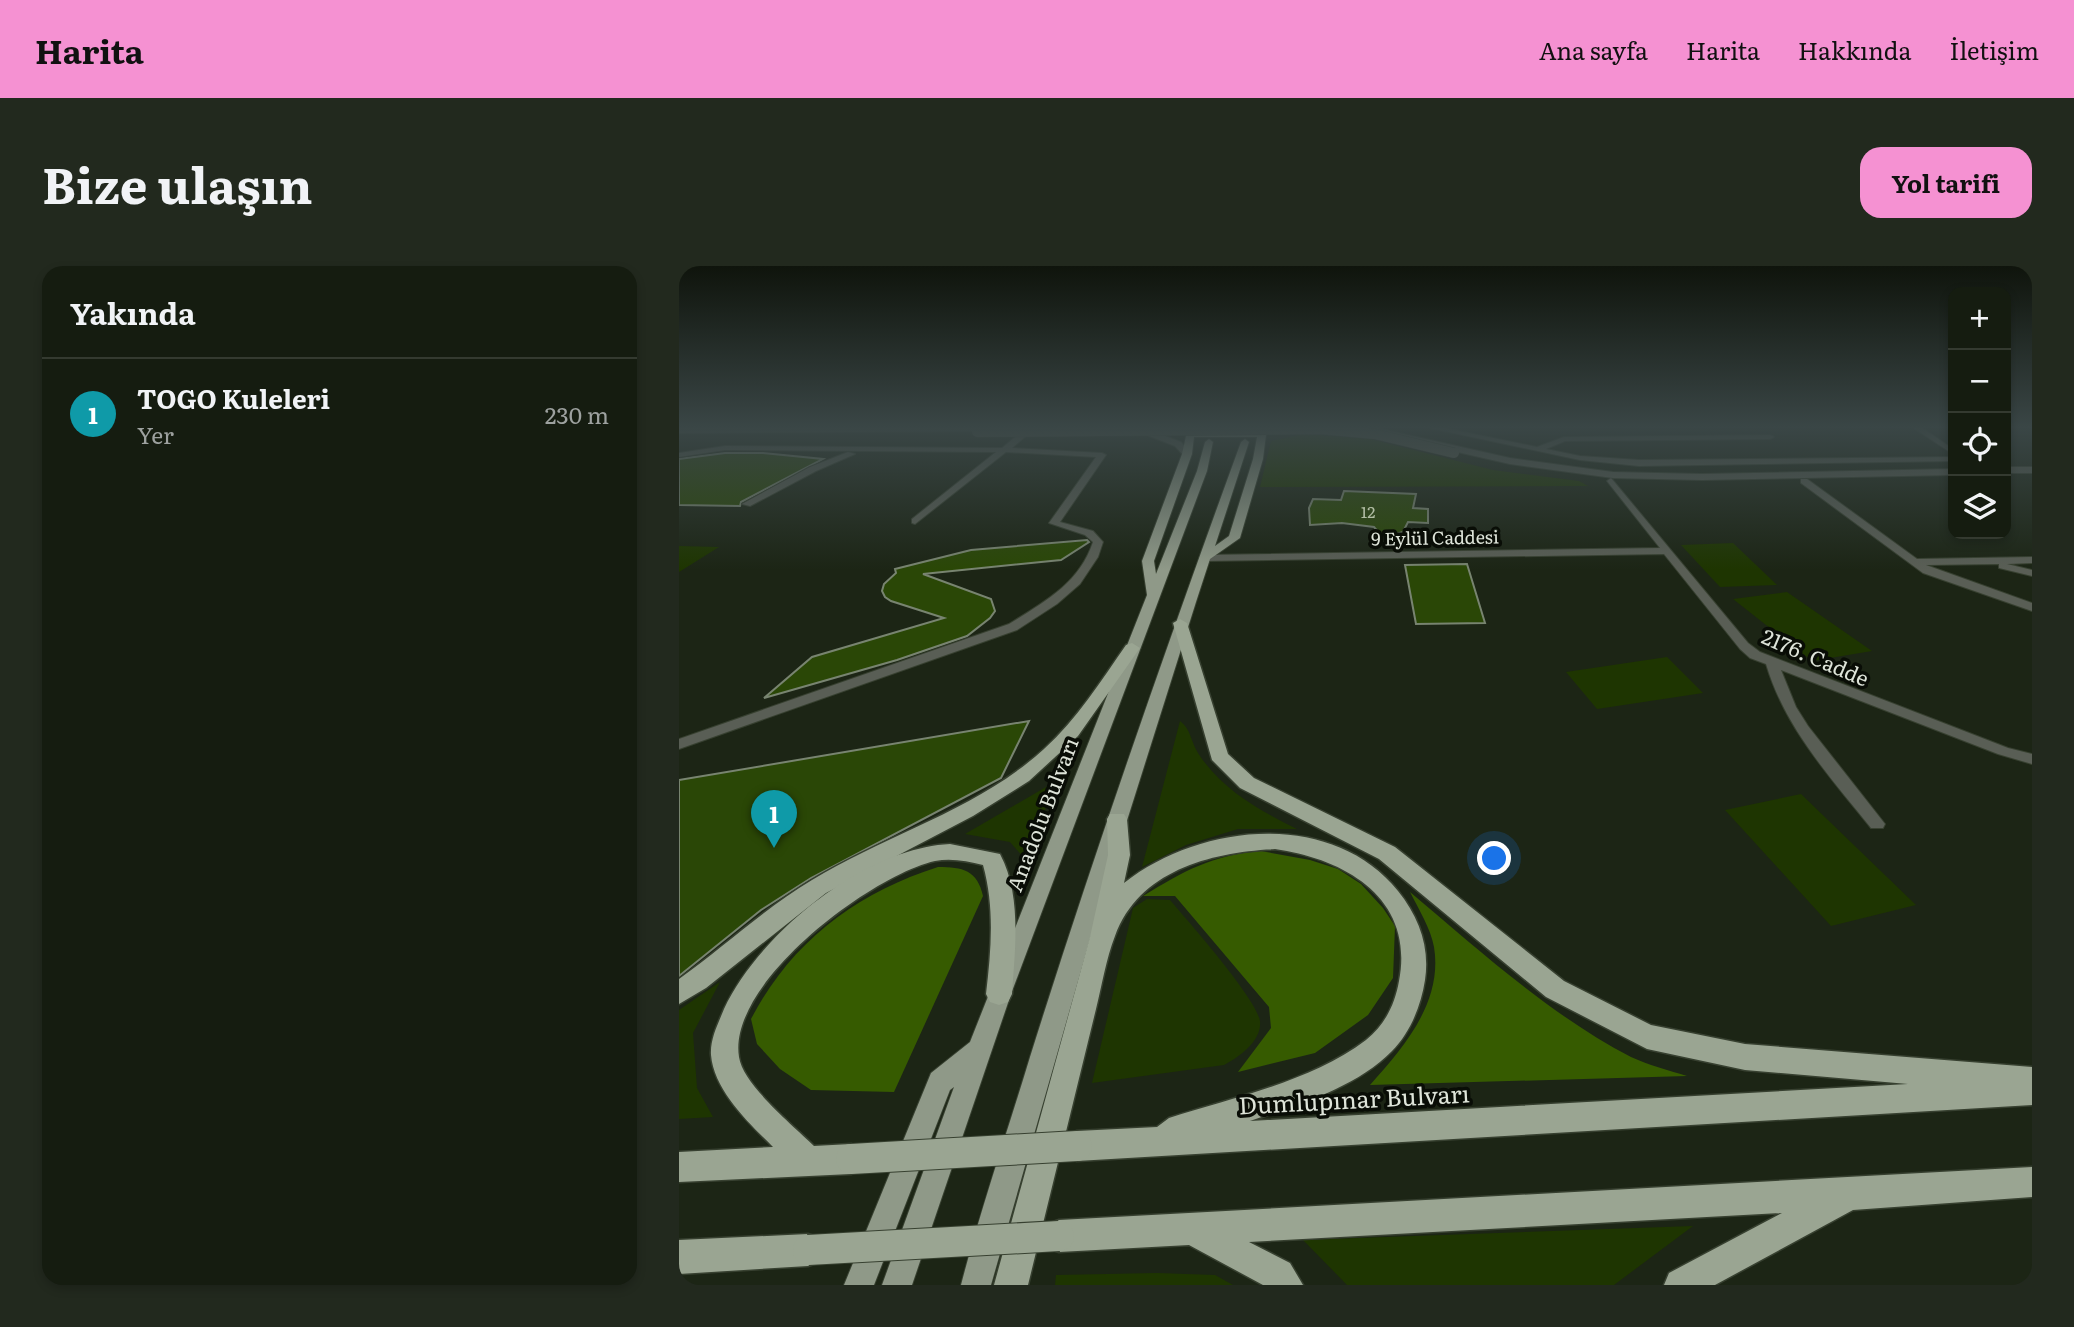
<!DOCTYPE html>
<html lang="tr">
<head>
<meta charset="utf-8">
<style>
  :root { --surface:#151c10; --page:#22291e; --text:#f1f3f6; --muted:#9da19f; --line:#343a30; --accent:#f591d2 }
  body { margin:0; font-family:Literata,serif; background:var(--page); color:var(--text) }
  .controls { position:absolute; right:21px; top:21px; display:grid; overflow:hidden; border-radius:14px; box-shadow:0 4px 10px #0003 }
  .controls button { width:63px; height:63px; display:grid; place-items:center; padding:0; border:0; border-bottom:2px solid var(--line); background:var(--surface); color:var(--text); font:35px sans-serif }
  .you { position:absolute; left:816px; top:593px; width:24px; height:24px; margin:-18px; border:5px solid #fff; border-radius:50%; background:#1a73e8; box-shadow:0 0 0 10px #1a73e833 }
  .badge { display:grid; place-items:center; width:46px; height:46px; border-radius:50%; background:var(--accent); color:#fff; font-size:23px; font-weight:700 }
  .pin { position:absolute; translate:-50% -58px; filter:drop-shadow(0 2px 4px #0008) }
  .pin::after { content:''; position:absolute; top:37px; width:24px; height:21px; background:inherit; clip-path:polygon(0 0,100% 0,50% 100%) }
  .list { margin:0; padding:0; list-style:none }
  h2 { display:flex; justify-content:space-between; align-items:center; height:91px; margin:0; padding:0 28px; font-size:30px }
  h2 small { font-size:23px; font-weight:400; color:var(--muted) }
  .list li { display:grid; grid-template-columns:46px 1fr auto; gap:21px; align-items:center; box-sizing:border-box; height:112px; padding:0 28px; border-top:2px solid var(--line) }
  .list b { display:block; font-size:26px; white-space:nowrap }
  .list p { margin:0; font-size:23px; white-space:nowrap; color:var(--muted) }
  .list em { font-size:23px; font-style:normal; color:var(--muted) }
  .icon { flex:none; width:38px; height:38px; fill:none; stroke:currentColor; stroke-width:2; stroke-linecap:round; stroke-linejoin:round }
  .map { position:relative; flex:none; width:1353px; height:1019px; overflow:hidden; border-radius:21px }
  header { display:flex; align-items:center; gap:42px; box-sizing:border-box; height:98px; padding:0 35px; background:var(--accent); color:#111 }
  header strong { font-size:33px }
  nav { display:flex; gap:38px; margin-inline-start:auto; font-size:24px }
  .intro { display:flex; align-items:center; justify-content:space-between; box-sizing:border-box; height:168px; padding:0 42px }
  h1 { margin:0; font-size:49px }
  .button { padding:18px 32px; border-radius:21px; background:var(--accent); color:#111; font-size:24px; font-weight:700 }
  main { display:flex; gap:42px; padding:0 42px }
  aside { flex:1; background:var(--surface); border-radius:21px; box-shadow:0 4px 10px #0003 }
  .map>svg:first-child { display:block }
  .green { fill:#1e3501 }
  .forest { fill:#365b00 }
  .building { fill:#2a4706; stroke:#788470; stroke-width:2 }
  .lines { fill:none; stroke-linecap:round; stroke-linejoin:round }
  .minor-casing { stroke:#374030; stroke-width:2 }
  .tertiary-casing { stroke:#374030; stroke-width:2 }
  .primary-casing { stroke:#374030; stroke-width:2 }
  .trunk-casing { stroke:#374030; stroke-width:3 }
  .minor { fill:#595e55; fill-rule:evenodd }
  .tertiary { fill:#595e55; fill-rule:evenodd }
  .primary { fill:#8f9988; fill-rule:evenodd }
  .trunk { fill:#9aa592; fill-rule:evenodd }
  .tertiary-bridge-casing { stroke:#374030; stroke-width:11; stroke-linecap:butt }
  .trunk-bridge-casing { stroke:#374030; stroke-width:32; stroke-linecap:butt }
  .tertiary-bridge { stroke:#595e55; stroke-width:10 }
  .trunk-bridge { stroke:#9aa592; stroke-width:30 }
  .labels { text-anchor:middle; dominant-baseline:central; stroke-width:7; stroke-linejoin:round; paint-order:stroke }
  .far-number-label { font-size:16px; fill:#b1bda4 }
  .far-street-label { font-size:18px; fill:#dee4d9; stroke:#090d06 }
  .street-label { font-size:21px; fill:#dee4d9; stroke:#090d06 }
  .near-street-label { font-size:24px; fill:#dee4d9; stroke:#090d06 }
</style>
</head>
<body>
<header>
<strong>Harita</strong>
<nav><a>Ana sayfa</a><a>Harita</a><a>Hakkında</a><a>İletişim</a></nav>
</header>
<div class="intro"><h1>Bize ulaşın</h1><a class="button">Yol tarifi</a></div>
<main>
<aside>
<h2>Yakında<small></small></h2>
<ul class="list">
<li><span class="badge" style="background:#0f9aa8">1</span><div><b>TOGO Kuleleri</b><p>Yer</p></div><em>230 m</em></li>
</ul>
</aside>
<div class="map">
<svg width="1353" height="1019" viewBox="0 0 1353 1019">
  <rect width="100%" height="100%" fill="#1c2515"/>
  <!-- green -->
  <g class="green">
    <path d="M 625,168 L 691,173 L 814,204 L 900,215 L 909,220 L 581,221 L 592,175 Z"/>
    <path d="M 1054,277 L 1098,319 L 1041,321 L 1002,279 Z"/>
    <path d="M 0,280 L 40,281 L 0,306 Z"/>
    <path d="M 1108,326 L 1193,385 L 1133,395 L 1054,333 Z"/>
    <path d="M 988,391 L 1024,427 L 918,443 L 887,406 Z"/>
    <path d="M 501,455 C 512,463 512,476 519,487 C 543,524 580,544 618,563 L 559,563 L 507,579 L 463,601 Z"/>
    <path d="M 379,514 L 345,592 L 331,576 L 286,568 Z"/>
    <path d="M 1122,528 L 1237,639 L 1152,660 L 1046,544 Z"/>
    <path d="M 468,633 L 491,634 C 509,655 578,733 581,755 C 583,775 560,791 545,799 L 413,817 L 454,642 Z"/>
    <path d="M 41,716 L 14,767 L 18,822 L 34,851 L 0,853 L 0,744 Z"/>
    <path d="M 1014,960 L 935,1019 L 668,1019 L 624,974 Z"/>
    <path d="M 478,1007 L 536,1009 L 554,1019 L 376,1019 L 377,1009 Z"/>
  </g>
  <!-- forest -->
  <g class="forest">
    <path d="M 582,585 L 631,594 L 659,603 L 682,618 L 704,642 L 716,660 L 714,712 L 689,749 L 636,787 L 559,806 L 592,762 L 590,741 L 496,630 L 464,630 C 505,605 533,589 582,585 Z"/>
    <path d="M 259,601 C 284,601 298,604 304,630 L 215,826 L 132,824 L 101,803 L 78,778 L 72,753 C 112,676 177,627 259,601 Z"/>
    <path d="M 731,626 C 800,684 871,749 952,791 C 969,799 989,804 1008,810 L 691,819 C 725,781 764,736 755,681 C 752,663 739,642 731,626 Z"/>
  </g>
  <!-- building -->
  <g class="building">
    <path d="M 46,187 L 84,187 L 144,193 L 62,236 L 61,240 L 0,239 L 0,193 Z"/>
    <path d="M 665,225 L 737,228 L 734,242 L 749,243 L 749,257 L 729,256 L 724,266 L 713,269 L 700,267 L 695,261 L 663,257 L 631,259 L 630,242 L 634,233 L 662,234 Z"/>
    <path d="M 408,274 L 410,276 L 382,294 L 244,308 L 312,333 L 316,345 L 311,352 L 288,370 L 218,394 L 85,432 L 133,391 L 265,352 L 212,335 L 206,331 L 203,325 L 205,318 L 217,307 L 216,303 L 292,284 Z"/>
    <path d="M 788,298 L 806,357 L 737,358 L 726,299 Z"/>
    <path d="M 350,455 L 322,512 L 132,612 L 82,644 L 0,710 L 0,514 Z"/>
  </g>
  <g class="lines">
    <defs>
      <g id="minor">
        <path d="M 746,161 L 761,161 L 858,181 L 885,171 L 1091,169 L 1095,171 L 1091,173 L 886,175 L 867,183 L 901,190 L 960,194 L 1274,191 L 1274,195 L 960,200 L 901,194 Z"/>
        <path d="M 1233,161 L 1242,161 L 1274,183 L 1274,188 Z"/>
        <path d="M 341,167 L 348,169 L 333,182 L 423,187 L 427,189 L 381,256 L 414,265 L 424,276 L 419,291 L 401,318 L 378,338 L 338,364 L 0,483 L 0,473 L 330,358 C 365,336 400,318 414,276 L 406,269 L 370,257 L 417,191 L 327,186 L 236,258 L 233,257 L 233,253 L 317,186 L 46,184 L 0,191 L 0,187 L 46,180 L 323,182 Z"/>
        <path d="M 169,186 L 176,188 L 137,205 L 71,240 L 63,238 L 131,201 Z"/>
        <path d="M 932,212 L 1069,377 L 1081,386 L 1329,482 L 1353,488 L 1353,498 L 1319,488 L 1102,404 L 1117,441 L 1129,460 L 1206,558 L 1204,562 L 1192,562 C 1151,511 1106,462 1087,398 L 1071,392 L 1061,383 L 985,288 L 525,295 L 520,292 L 525,289 L 981,282 L 928,215 Z"/>
        <path d="M 1122,213 L 1128,213 L 1238,293 L 1353,291 L 1353,297 L 1328,298 L 1353,304 L 1353,310 L 1320,302 L 1320,298 L 1247,299 L 1353,337 L 1353,345 L 1244,307 L 1122,217 Z"/>
      </g>
      <g id="tertiary">
        <path d="M 0,161 L 321,161 L 322,162 L 318,165 L 0,167 Z"/>
        <path d="M 698,162 L 831,192 L 934,206 L 1023,208 L 1274,203 L 1274,209 L 1023,214 L 934,212 L 831,198 L 695,167 Z"/>
        <path d="M 473,165 L 502,176 L 513,188 L 505,190 L 496,180 L 470,170 Z"/>
        <rect x="1327" y="201" width="26" height="6"/>
      </g>
      <path id="primary" d="M 509,161 L 517,161 L 516,168 L 579,166 L 580,161 L 588,161 L 584,193 L 561,272 L 531,293 L 517,336 L 415,659 L 312,1019 L 282,1019 C 302,942 328,867 351,791 C 416,584 488,379 562,176 L 566,173 L 570,176 L 536,280 L 550,270 L 574,193 L 578,171 L 515,171 L 513,188 L 475,295 L 477,308 L 518,205 L 526,176 L 530,173 L 534,176 L 528,205 L 332,728 L 233,1019 L 203,1019 L 275,821 L 271,824 L 195,1019 L 165,1019 L 252,807 L 291,776 L 468,329 L 463,295 L 503,188 Z"/>
      <g id="trunk">
        <path d="M 501,353 L 508,357 L 549,488 L 575,512 L 716,581 L 885,715 L 972,759 L 1066,778 L 1353,801 L 1353,839 L 398,895 L 387,891 L 383,880 L 349,1019 L 315,1019 L 411,671 L 429,589 L 428,553 L 431,548 L 445,548 L 448,553 L 451,589 L 445,617 C 521,557 653,543 719,625 C 740,651 751,681 746,714 C 742,740 731,767 713,785 C 677,822 618,839 571,855 L 1229,818 L 1066,804 L 968,783 L 867,731 L 700,593 L 561,522 L 533,494 L 494,357 ZM 596,583 C 666,593 736,632 720,715 C 716,738 706,759 687,774 C 631,816 555,831 490,852 L 478,861 L 398,865 L 387,869 L 384,878 C 395,833 406,788 417,743 C 423,719 427,693 436,670 C 460,604 533,586 596,583 Z"/>
        <path d="M 453,377 L 461,382 L 399,470 L 350,515 L 294,550 L 147,627 L 27,722 L 0,738 L 0,713 C 45,681 86,642 133,614 C 208,568 298,544 365,483 C 398,453 422,415 447,379 Z"/>
        <path d="M 271,578 L 321,588 C 343,629 336,684 333,728 L 329,736 L 320,739 L 311,736 L 307,728 C 312,685 316,642 304,599 C 288,595 272,592 256,595 C 193,609 48,717 60,791 C 64,819 115,860 135,880 L 172,878 L 183,882 L 187,893 L 183,904 L 172,908 L 0,916 L 0,886 L 94,881 C 71,858 35,825 32,789 C 31,773 39,758 45,743 C 80,668 185,582 271,578 Z"/>
        <path d="M 1353,901 L 1353,931 L 1174,944 L 1036,1019 L 985,1019 L 990,1007 L 1103,947 L 570,976 L 611,997 L 624,1019 L 584,1019 L 510,979 L 380,986 L 368,982 L 364,970 L 368,958 L 380,954 Z"/>
        <path d="M 129,968 L 141,972 L 145,984 L 141,996 L 129,1000 L 0,1008 L 0,974 Z"/>
      </g>
    </defs>
    <!-- minor casing -->
    <use href="#minor" class="minor-casing"/>
    <!-- tertiary casing -->
    <use href="#tertiary" class="tertiary-casing"/>
    <!-- primary casing -->
    <use href="#primary" class="primary-casing"/>
    <!-- trunk casing -->
    <use href="#trunk" class="trunk-casing"/>
    <!-- minor -->
    <use href="#minor" class="minor"/>
    <!-- tertiary -->
    <use href="#tertiary" class="tertiary"/>
    <!-- primary -->
    <use href="#primary" class="primary"/>
    <!-- trunk -->
    <use href="#trunk" class="trunk"/>
    <defs>
      <path id="tertiary-bridge" d="M 298,166 L 642,163 L 696,168 L 775,187"/>
      <g id="trunk-bridge">
        <path d="M 172,893 L 398,880"/>
        <path d="M 129,984 L 380,970"/>
      </g>
    </defs>
    <!-- tertiary-bridge casing -->
    <use href="#tertiary-bridge" class="tertiary-bridge-casing"/>
    <!-- trunk-bridge casing -->
    <use href="#trunk-bridge" class="trunk-bridge-casing"/>
    <!-- tertiary-bridge -->
    <use href="#tertiary-bridge" class="tertiary-bridge"/>
    <!-- trunk-bridge -->
    <use href="#trunk-bridge" class="trunk-bridge"/>
  </g>
  <!-- sky -->
  <linearGradient id="sky" x2="0" y2="1"><stop stop-color="#0f140c"/><stop offset="0.53" stop-color="#3a4646"/><stop offset="1" stop-color="#3a4646" stop-opacity="0"/></linearGradient>
  <rect width="1353" height="304" fill="url(#sky)"/>
  <g class="labels">
    <!-- far-number labels -->
    <g class="far-number-label">
      <text x="689" y="245">12</text>
    </g>
    <!-- far-street labels -->
    <g class="far-street-label">
      <text transform="translate(756 271) rotate(-1)">9 Eylül Caddesi</text>
    </g>
    <!-- street labels -->
    <g class="street-label">
      <text transform="translate(1137 390) rotate(23)">2176. Cadde</text>
      <text transform="translate(362 548) rotate(-69)">Anadolu Bulvarı</text>
    </g>
    <!-- near-street labels -->
    <g class="near-street-label">
      <text transform="translate(675 832) rotate(-3)">Dumlupınar Bulvarı</text>
    </g>
  </g>
</svg>
<div class="controls">
<button>+</button>
<button>−</button>
<button><svg class="icon" aria-label="locate" viewBox="0 0 24 24"><circle cx="12" cy="12" r="6"/><path d="M12 2v4M12 18v4M2 12h4M18 12h4"/></svg></button>
<button><svg class="icon" aria-label="layers" viewBox="0 0 24 24"><path d="M12 4l9 5-9 5-9-5zM3 14l9 5 9-5"/></svg></button>
</div>
<div class="you"></div>
<div class="pin badge" style="left:95px;top:582px;background:#0f9aa8">1</div>
</div>
</main>
</body>
</html>
